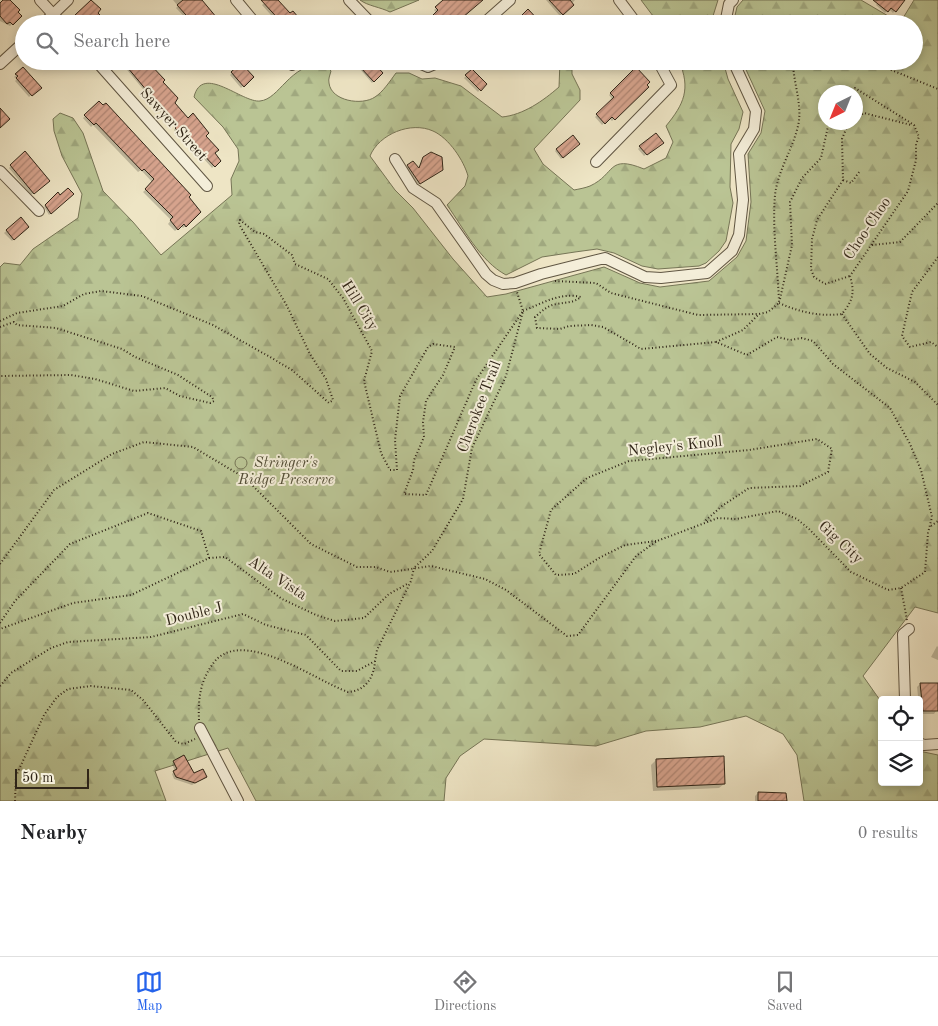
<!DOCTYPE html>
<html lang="en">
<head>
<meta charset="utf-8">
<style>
  :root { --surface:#fff; --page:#f2f2f2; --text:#202124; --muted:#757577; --line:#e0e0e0; --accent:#2563eb }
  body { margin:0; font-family:"Old Standard TT",serif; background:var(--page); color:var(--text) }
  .controls { position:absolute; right:15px; bottom:15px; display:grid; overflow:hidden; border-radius:5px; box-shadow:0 2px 8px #0003 }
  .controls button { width:45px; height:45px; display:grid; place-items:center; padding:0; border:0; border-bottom:1px solid var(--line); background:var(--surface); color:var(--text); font:25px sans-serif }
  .compass { position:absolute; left:818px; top:85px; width:45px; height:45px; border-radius:50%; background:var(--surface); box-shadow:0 2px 8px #0003; rotate:223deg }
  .scale { position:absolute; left:15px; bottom:12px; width:74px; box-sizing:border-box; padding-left:5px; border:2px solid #312618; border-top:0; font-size:14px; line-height:18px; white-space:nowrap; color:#312618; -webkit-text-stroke:4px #f4eed9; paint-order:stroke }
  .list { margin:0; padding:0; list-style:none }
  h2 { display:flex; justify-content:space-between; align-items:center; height:65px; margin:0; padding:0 20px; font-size:21px }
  h2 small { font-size:16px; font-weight:400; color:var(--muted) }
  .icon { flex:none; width:28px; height:28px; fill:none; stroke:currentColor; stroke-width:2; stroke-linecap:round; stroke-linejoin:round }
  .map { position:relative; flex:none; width:938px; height:801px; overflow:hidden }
  .search { position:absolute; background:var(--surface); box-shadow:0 2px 8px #0003; left:15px; right:15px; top:15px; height:55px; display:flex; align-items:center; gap:12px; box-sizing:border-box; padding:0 18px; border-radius:28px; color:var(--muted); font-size:19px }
  .sheet { height:155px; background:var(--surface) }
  nav { display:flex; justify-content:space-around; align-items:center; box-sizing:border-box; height:70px; border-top:1px solid var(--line); background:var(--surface); font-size:14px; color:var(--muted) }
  nav a { display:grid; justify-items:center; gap:2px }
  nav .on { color:var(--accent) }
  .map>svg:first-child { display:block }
  .forest { fill:url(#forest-firs); stroke:#767556; fill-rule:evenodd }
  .park { fill:url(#park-tufts); stroke:#767556 }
  .shadow { fill:#0003 }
  .building { fill:url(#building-hatch); stroke:#312618 }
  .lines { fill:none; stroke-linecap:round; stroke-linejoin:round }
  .minor-casing { stroke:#605643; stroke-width:12 }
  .path { stroke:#312618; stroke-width:2; stroke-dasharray:1 2.5; stroke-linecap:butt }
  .minor { stroke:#f4eed9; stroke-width:10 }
  .labels { text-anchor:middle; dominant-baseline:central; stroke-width:4; stroke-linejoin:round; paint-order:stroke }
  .street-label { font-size:15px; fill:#312618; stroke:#f4eed9 }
  .park-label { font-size:15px; font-style:italic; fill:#534e37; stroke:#f4eed9 }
</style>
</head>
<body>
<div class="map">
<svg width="938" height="801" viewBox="0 0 938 801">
  <defs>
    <pattern id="forest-firs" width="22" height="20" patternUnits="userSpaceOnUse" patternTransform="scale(1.25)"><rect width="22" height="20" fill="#bac494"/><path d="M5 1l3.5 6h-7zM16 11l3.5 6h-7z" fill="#a0a87f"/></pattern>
    <pattern id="park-tufts" width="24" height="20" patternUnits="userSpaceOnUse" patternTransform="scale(1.25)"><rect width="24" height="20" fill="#bac494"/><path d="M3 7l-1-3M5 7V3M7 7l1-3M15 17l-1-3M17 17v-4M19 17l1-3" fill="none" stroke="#a0a87f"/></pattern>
    <pattern id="building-hatch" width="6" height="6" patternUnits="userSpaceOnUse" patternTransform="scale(1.25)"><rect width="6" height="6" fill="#d7a48e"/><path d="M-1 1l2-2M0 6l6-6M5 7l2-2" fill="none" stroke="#af8573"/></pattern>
  </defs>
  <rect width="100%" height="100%" fill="#eee5c5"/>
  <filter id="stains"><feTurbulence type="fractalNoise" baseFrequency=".004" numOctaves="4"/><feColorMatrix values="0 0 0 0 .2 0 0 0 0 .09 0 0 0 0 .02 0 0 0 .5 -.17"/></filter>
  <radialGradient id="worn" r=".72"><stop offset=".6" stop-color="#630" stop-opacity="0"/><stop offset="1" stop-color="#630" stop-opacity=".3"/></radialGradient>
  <!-- forest -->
  <g class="forest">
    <path d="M 360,0 L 419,0 L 390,12 C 380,7 368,6 360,0 Z"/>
    <path d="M 641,0 L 718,0 L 713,16 L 715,24 L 659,24 Z"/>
    <path d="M 743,0 L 861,0 L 900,23 L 914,0 L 938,0 L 938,613 L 915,607 L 863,676 L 882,703 L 882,782 L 919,782 L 919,751 L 938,755 L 938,801 L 804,801 L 797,755 L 783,734 L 746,716 L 700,727 L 646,731 L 596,746 L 484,739 L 460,756 L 446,778 L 444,801 L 256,801 L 228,748 L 155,771 L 166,801 L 0,801 L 0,267 L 4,263 L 20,265 L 33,249 L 78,218 L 82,194 L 62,156 L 54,131 L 53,119 L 60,113 L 73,118 L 83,133 L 103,191 L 133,222 L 161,255 L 232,195 L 231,179 L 239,161 L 238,149 L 223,127 L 194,97 C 202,63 242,103 260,101 C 280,99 288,65 324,63 L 331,71 C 330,75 328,79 329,83 C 331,101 362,106 375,97 C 383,92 390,81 396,73 L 409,73 L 422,79 L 435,78 L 461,86 L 502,117 C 523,115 543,101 559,87 L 560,61 L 572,61 L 572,74 L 580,90 L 580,100 L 534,149 L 543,164 L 574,190 C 579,189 585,188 590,186 C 616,174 607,154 644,169 L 666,158 L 673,142 L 666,126 C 684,104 691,89 679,61 L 723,61 L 728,79 L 743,112 L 739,129 L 731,144 L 730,187 L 733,203 L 726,241 L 719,251 L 706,263 L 699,266 L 658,269 L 642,266 L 614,253 L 597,249 L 575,252 L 542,257 L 506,275 C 480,261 464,229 447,205 L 465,186 L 468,176 C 464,161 449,138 433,131 C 411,121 379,134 370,156 L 395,190 L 413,208 L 453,259 L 487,297 L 506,294 L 604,267 L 640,283 L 660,287 L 709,281 L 737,257 L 746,241 L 751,202 L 748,154 L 761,133 L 765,111 L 742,61 L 914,61 L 914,24 L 733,24 L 737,7 ZM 826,92 L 856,92 L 856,122 L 826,122 Z"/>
  </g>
  <!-- park -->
  <circle class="park" cx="241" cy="463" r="6"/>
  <!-- shadow -->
  <g class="shadow">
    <path d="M 173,0 L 202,0 L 201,1 L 220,23 L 222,21 L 224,24 L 191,24 L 176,8 L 178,6 Z"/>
    <path d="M 268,0 L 276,0 L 298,24 L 279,24 L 262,5 Z"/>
    <path d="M 445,0 L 482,0 L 454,24 L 447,24 L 434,10 Z"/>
    <path d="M 546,0 L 575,0 L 560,16 Z"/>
    <path d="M 880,0 L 901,0 L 903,1 L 893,13 L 889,9 L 885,13 L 876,5 Z"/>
    <path d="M 92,1 L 96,13 L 107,24 L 81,24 L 74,17 Z"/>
    <path d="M 0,3 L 20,16 L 10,26 L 0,21 Z"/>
    <path d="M 53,61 L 62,61 L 57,66 Z"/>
    <path d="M 115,61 L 145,61 L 162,82 L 173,103 L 204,136 L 213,153 L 220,160 L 212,168 L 196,150 L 194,151 L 174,130 L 176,128 L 145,97 L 147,94 L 123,65 L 120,67 Z"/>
    <path d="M 353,61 L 371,61 L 382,73 L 372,83 Z"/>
    <path d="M 485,61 L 500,61 L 492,69 Z"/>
    <path d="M 241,65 L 252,77 L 241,88 L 230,75 Z"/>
    <path d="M 23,69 L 40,87 L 29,97 L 15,81 L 17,79 L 14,77 Z"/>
    <path d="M 636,69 L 647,87 L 612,121 L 609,118 L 602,125 L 595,117 L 613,100 L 609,95 Z"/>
    <path d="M 472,70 L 485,84 L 478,92 L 464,78 Z"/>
    <path d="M 99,103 L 187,197 L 193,220 L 183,228 L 181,226 L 175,231 L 168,224 L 171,220 L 143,192 L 153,183 L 141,170 L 138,172 L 93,125 L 91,127 L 83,118 Z"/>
    <path d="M 660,145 L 644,156 L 638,149 L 640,147 Z"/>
    <path d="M 576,146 L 561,159 L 555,151 L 557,149 Z"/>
    <path d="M 25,153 L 49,181 L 31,195 L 9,168 Z"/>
    <path d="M 435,154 L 443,162 L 442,170 L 418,185 L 406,168 L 412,162 L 418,169 L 424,158 Z"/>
    <path d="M 58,194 L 60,197 L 72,194 L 49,215 L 44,207 Z"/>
    <path d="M 20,219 L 27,227 L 12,241 L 4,233 Z"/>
    <path d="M 937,646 L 938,647 L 938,660 L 931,657 Z"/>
    <path d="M 920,684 L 938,684 L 938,708 L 934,714 L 920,714 L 917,687 Z"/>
    <path d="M 656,760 L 724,784 L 719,788 L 653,791 L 651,765 Z"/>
    <path d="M 174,762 L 193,775 L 206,777 L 192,785 L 174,779 L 172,774 L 175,771 L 172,764 Z"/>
    <path d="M 758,793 L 785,801 L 755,801 L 755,796 Z"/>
  </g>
  <!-- building -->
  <g class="building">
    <path d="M 3,0 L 10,0 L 20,10 L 18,12 L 22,16 L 13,25 L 10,22 L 7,24 L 0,16 L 0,3 Z"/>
    <path d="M 91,0 L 101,9 L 98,13 L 109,24 L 84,24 L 75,15 Z"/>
    <path d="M 183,0 L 202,0 L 222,24 L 194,24 L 177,5 Z"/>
    <path d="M 261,0 L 278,0 L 290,13 L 293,11 L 304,24 L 283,24 Z"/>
    <path d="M 443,0 L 483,0 L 455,24 L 450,24 L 447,20 L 443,24 L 424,24 L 438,10 L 435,7 Z"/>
    <path d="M 549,0 L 570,0 L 574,5 L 563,15 Z"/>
    <path d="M 873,0 L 905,0 L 896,12 L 891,8 L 888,12 Z"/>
    <path d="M 528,9 L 542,24 L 513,24 Z"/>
    <path d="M 122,61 L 147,61 L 165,80 L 163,82 L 178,98 L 175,103 L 188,118 L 193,113 L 209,133 L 206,136 L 219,150 L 215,153 L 221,161 L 215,167 L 198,149 L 196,150 L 175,128 L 177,126 L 146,94 L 148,92 Z"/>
    <path d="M 366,61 L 372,61 L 383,73 L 374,82 L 360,67 Z"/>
    <path d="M 241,63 L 254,77 L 244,87 L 231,72 Z"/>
    <path d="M 23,67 L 42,88 L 32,96 L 16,78 L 18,76 L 15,74 Z"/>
    <path d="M 636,67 L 650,82 L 647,85 L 649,87 L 615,120 L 612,117 L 605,124 L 596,114 L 614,97 L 610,93 Z"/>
    <path d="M 472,69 L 487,84 L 481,91 L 465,75 Z"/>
    <path d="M 99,101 L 103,105 L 106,103 L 191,195 L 189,197 L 201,212 L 186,227 L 184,224 L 178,230 L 170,220 L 173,217 L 145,189 L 154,179 L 144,169 L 142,171 L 96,123 L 94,125 L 84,115 Z"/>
    <path d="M 0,108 L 10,119 L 0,128 Z"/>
    <path d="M 656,133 L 664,143 L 647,155 L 639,146 Z"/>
    <path d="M 573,135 L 580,144 L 563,158 L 556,149 Z"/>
    <path d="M 25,151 L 50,181 L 34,194 L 10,165 Z"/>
    <path d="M 431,152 L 442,157 L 443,170 L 420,184 L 407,165 L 413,161 L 419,168 L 423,157 Z"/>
    <path d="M 68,188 L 74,194 L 51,214 L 45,205 L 58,192 L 60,195 Z"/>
    <path d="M 21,217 L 29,227 L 14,240 L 6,230 Z"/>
    <path d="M 920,683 L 938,683 L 938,711 L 923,711 Z"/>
    <path d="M 184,755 L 194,773 L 203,769 L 207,777 L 195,783 L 176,777 L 173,771 L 177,769 L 173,761 Z"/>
    <path d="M 724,756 L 725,784 L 657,787 L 656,759 Z"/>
    <path d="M 758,792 L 786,793 L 787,801 L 758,801 Z"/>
  </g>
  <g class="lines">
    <defs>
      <g id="minor">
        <path d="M 40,0 L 62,24"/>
        <path d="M 236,0 L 256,24"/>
        <path d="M 349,0 L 372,24"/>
        <path d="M 619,0 L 637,24"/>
        <path d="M 43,24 L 68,0"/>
        <path d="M 483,24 L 510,0"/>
        <path d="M 725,24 L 729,4 L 733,0"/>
        <path d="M 96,61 L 207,186"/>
        <path d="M 289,61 L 292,65"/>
        <path d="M 414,61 L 428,67 L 442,61"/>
        <path d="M 0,64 L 24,42"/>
        <path d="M 395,159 L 413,188 L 436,203 L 486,274 L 493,280 L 503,284 L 515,283 L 541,274 L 605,258 L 645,277 L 661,278 L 707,273 L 732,251 L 739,235 L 743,200 L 739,154 L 754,129 L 756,111 L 733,61"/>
        <path d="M 596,162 L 671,85 L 658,61"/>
        <path d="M 0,171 L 39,211"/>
        <path d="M 905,700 L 903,634 L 909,629"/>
        <path d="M 200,728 L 238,801"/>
        <path d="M 919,743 L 924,745 L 938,744"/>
      </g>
    </defs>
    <!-- minor casing -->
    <use href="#minor" class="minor-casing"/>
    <!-- path -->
    <g class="path">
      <path d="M 876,61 L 884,67 L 938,89"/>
      <path d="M 856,118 L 864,113 L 911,125"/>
      <path d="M 849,122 L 842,139 L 843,180 L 851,183 L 860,171"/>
      <path d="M 843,180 L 817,220 L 812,239 L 811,269 L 814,277 L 825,284 L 850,276"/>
      <path d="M 872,245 L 900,242 L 938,203"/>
      <path d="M 938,257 L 912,292 L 902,336 L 910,347 L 931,342 L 938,347"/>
      <path d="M 555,281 L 596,283 L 611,293 L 698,315 L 759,314 L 768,312 L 779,303 C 778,268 772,230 775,195 C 778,170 792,151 798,126 C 803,105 793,83 793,61"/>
      <path d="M 780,299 L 792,245 L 790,202 L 802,178 L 821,158 L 829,122"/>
      <path d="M 779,303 C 799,312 821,317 842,314 C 853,300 855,293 850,276 L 908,191 L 916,160 L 916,144 L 919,137 L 914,125 L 855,88 L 849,92"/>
      <path d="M 842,314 L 870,354 L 887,368 L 915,382 L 938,405"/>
      <path d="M 0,321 L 17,313 L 63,306 L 84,294 L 101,291 L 142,296 L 213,325 L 270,357 L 292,370 L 329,403 L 333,400 L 326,379 L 310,354 L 287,306 L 239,224 L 240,220 L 255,232 L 264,234 L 292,255 L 295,264 L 328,279 L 343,298 L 372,351 L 364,381 L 381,453 L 390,470 L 397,470 L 395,440 L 400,396 L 428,347 L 433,344 L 455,347 L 443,375 L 426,401 L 423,422 L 424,437 L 414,460 L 413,470 L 404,494 L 426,495 L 476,380 L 523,311"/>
      <path d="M 0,327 L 14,322 L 17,325 L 56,328 L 122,349 L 135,357 L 178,375 L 212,397 L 214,401 L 210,403 L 180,396 L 165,388 L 134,391 L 95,379 L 71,375 L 0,376"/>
      <path d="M 716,342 L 743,330 L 759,314"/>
      <path d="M 931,526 L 938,521"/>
      <path d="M 656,541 L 625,545 L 599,558 L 574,574 L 556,575 L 539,554 L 551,510 L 587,478 L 629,461 L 749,450 L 817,439 L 832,449 L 828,472 L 800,486 L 749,488 L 722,506 L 705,521"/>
      <path d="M 209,558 L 225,557 L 282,599 L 316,615 L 335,621 L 364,618 L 389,594 L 409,583"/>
      <path d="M 0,564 L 54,490 L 112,454 L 144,442 L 193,447 L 245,478 L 311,544 L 357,567 L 376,567 L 390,572 L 431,566 L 485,579 L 506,590 L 567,636 L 578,635 L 636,556 L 657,541 L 718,518 L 736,519 L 778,511 L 797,519 L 809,529 L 851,572 L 888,590 L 901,588 L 925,572 L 928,533 L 932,517 L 921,470 L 910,444 L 890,408 L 833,364 L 813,341 L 802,338 L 790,340 L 777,337 L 747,355 L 716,342 L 641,349 L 603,327 L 591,325 L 569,326 L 560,329 L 537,328 L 535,317 C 542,311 548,305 557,304 C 567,302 573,303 581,297 C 560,292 543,303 523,311"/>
      <path d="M 415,567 L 432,551 L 463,499 L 472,448 L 506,376 L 523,311 L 517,292"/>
      <path d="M 901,588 L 907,620"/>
      <path d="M 0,623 L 15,601 L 70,544 L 148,513 L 201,531 L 209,558 L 131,595 L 73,603 L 0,629"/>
      <path d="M 0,686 L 11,673 L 51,648 L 68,642 L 151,637 L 243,614 L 266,625 L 306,635 L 341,671 L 357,671 L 375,661 L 377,650 L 411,581 L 414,568"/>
      <path d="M 199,720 C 198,700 200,682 212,665 C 239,624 314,680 348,692 C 365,691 374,678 375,661"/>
      <path d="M 15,801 L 16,776 L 44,715 L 57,697 L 68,689 L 91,686 L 131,690 L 143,700 L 176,742 L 184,744 L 195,739"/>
    </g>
    <!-- minor -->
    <use href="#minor" class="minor"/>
  </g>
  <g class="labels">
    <!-- street labels -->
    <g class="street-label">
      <text transform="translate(173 125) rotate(48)">Sawyer Street</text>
      <text transform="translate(868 229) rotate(-56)">Choo-Choo</text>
      <text transform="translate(359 306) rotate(58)">Hill City</text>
      <text transform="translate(480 407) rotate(-69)">Cherokee Trail</text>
      <text transform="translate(675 447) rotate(-6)">Negley's Knoll</text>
      <text transform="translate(840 543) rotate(43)">Gig City</text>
      <text transform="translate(277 579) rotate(33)">Alta Vista</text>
      <text transform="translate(194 615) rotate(-14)">Double J</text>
    </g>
    <!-- park labels -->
    <g class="park-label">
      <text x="286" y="463">Stringer's<tspan x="286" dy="17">Ridge Preserve</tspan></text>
    </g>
  </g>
  <rect width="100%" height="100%" filter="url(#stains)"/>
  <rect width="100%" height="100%" fill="url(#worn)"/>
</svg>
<div class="controls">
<button><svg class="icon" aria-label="locate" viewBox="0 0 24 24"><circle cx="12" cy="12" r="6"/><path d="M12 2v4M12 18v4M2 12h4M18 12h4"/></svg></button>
<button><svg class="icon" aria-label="layers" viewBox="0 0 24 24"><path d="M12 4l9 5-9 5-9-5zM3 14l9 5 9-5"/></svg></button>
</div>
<svg class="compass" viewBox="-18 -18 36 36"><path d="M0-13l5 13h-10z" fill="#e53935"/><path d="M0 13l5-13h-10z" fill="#757577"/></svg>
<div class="scale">50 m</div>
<div class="search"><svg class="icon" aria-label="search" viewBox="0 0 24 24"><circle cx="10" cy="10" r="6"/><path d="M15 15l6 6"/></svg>Search here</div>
</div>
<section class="sheet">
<h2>Nearby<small>0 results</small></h2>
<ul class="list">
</ul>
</section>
<nav>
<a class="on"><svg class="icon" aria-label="map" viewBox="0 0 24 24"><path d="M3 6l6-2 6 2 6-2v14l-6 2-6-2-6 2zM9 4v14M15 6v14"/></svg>Map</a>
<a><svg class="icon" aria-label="directions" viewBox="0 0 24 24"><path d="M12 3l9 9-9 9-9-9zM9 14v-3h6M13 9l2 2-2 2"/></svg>Directions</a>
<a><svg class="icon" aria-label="saved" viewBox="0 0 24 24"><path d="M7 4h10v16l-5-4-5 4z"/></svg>Saved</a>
</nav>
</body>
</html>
